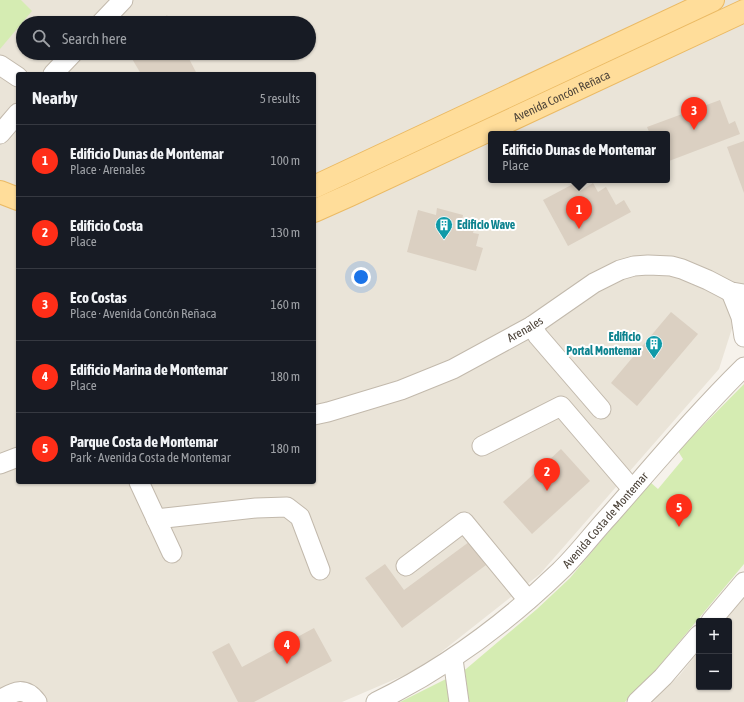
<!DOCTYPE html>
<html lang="en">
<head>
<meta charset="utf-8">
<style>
  :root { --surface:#171b24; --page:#242831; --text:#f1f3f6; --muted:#9ea1a6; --line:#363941; --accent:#ff2e18 }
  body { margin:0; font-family:"Asap Condensed",sans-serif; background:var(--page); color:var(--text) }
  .controls { position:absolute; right:12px; bottom:12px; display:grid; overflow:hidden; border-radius:4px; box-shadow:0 1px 3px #0004 }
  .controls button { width:36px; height:36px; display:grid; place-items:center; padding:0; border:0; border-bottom:1px solid var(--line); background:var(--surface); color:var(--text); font:20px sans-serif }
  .you { position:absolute; left:361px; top:277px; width:14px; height:14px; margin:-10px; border:3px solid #fff; border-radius:50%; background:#1a73e8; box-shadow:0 0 0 6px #1a73e833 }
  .badge { display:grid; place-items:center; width:26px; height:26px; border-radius:50%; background:var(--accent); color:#fff; font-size:13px; font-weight:700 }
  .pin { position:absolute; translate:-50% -33px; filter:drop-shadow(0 1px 2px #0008) }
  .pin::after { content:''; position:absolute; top:21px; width:14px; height:12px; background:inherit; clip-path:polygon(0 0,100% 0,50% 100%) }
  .popup { position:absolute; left:488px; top:131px; width:182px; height:52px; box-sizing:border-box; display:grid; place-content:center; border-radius:4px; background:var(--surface); filter:drop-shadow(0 1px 3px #0005); font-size:13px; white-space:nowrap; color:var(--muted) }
  .popup b { font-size:15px; color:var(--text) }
  .popup::after { content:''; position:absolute; left:50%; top:100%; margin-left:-8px; border:8px solid transparent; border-top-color:var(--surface) }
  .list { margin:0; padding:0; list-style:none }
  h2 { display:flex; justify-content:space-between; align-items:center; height:52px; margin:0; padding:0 16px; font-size:17px }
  h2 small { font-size:13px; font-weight:400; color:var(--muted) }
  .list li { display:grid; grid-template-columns:26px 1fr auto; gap:12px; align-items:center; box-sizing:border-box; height:72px; padding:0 16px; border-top:1px solid var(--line) }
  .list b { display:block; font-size:15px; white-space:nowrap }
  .list p { margin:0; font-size:13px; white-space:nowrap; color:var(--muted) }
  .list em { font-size:13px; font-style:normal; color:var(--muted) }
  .icon { flex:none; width:22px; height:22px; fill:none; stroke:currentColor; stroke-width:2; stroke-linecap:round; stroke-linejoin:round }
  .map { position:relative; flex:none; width:744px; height:702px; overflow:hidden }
  .search { position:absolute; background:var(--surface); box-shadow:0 1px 3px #0004; left:16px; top:16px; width:300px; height:44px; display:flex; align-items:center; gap:10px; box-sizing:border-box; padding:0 14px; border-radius:22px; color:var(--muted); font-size:15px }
  .panel { position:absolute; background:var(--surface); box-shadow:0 1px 3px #0004; left:16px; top:72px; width:300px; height:412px; border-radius:4px }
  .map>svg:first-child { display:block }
  .residential { fill:#eae4d8; fill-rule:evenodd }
  .green { fill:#d5ecb2 }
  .building { fill:#dbd0c2 }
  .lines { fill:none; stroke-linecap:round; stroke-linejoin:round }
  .minor-casing { stroke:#c2b9ac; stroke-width:21 }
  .major-casing { stroke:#ebba64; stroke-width:24 }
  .minor { stroke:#fff; stroke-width:19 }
  .major { stroke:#ffdd9a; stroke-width:22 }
  .labels { text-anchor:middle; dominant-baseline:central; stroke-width:4; stroke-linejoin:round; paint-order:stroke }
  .street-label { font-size:12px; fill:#4b4238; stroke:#fff }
  .culture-label { font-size:12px; font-weight:bold; fill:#0d838f; stroke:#fff; text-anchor:start }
</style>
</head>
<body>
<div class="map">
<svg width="744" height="702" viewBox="0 0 744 702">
  <rect width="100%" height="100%" fill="#f6f2eb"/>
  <!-- residential -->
  <g class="residential">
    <path d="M 0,0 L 740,0 L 744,11 L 744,291 L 719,369 L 540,574 L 421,668 L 342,702 L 0,702 ZM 23,23 L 309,23 L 309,53 L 23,53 ZM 18,74 L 314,74 L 314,482 L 18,482 ZM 491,134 L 667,134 L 667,180 L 491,180 Z"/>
    <path d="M 744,596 L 744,702 L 650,702 L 679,676 L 699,651 L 699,687 L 729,687 L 729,621 L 723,621 Z"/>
  </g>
  <!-- green -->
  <g class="green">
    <path d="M 0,0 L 21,0 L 32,11 L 0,49 Z"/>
    <path d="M 744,384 L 744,564 L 655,671 L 625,702 L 400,702 L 466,669 L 537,609 L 570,578 L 650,482 L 658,489 L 683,459 L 678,451 Z"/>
  </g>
  <!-- building -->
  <g class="building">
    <path d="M 167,15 L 171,23 L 160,23 Z"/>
    <path d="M 135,53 L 186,53 L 197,74 L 141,74 L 131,57 Z"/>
    <path d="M 720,100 L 729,124 L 735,121 L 740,134 L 669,161 L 667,156 L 667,134 L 650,134 L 647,127 Z"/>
    <path d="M 744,141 L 744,193 L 727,147 Z"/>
    <path d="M 575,183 L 580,191 L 593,183 L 598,192 L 606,187 L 616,205 L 624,200 L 631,212 L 568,246 L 543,200 Z"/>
    <path d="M 437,208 L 463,215 L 462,221 L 475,225 L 473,233 L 479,234 L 476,246 L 483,248 L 476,271 L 407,252 L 418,210 L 436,215 Z"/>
    <path d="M 671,312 L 698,334 L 637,406 L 611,383 Z"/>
    <path d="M 561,449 L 590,481 L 532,534 L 503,502 Z"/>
    <path d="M 469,542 L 486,565 L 402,628 L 365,578 L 385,564 L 404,590 Z"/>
    <path d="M 314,628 L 332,661 L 254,702 L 238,702 L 212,652 L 229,643 L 242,667 Z"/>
  </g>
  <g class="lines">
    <defs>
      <g id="minor">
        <path d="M 101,23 L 123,0"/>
        <path d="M 0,65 L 18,77"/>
        <path d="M 53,74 L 73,53"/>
        <path d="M 0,134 L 18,113"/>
        <path d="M 731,292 L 741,317 L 744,337"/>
        <path d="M 532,326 L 538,336 L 601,409"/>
        <path id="s1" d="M 314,415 L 328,412 L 401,390 L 453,369 L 532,326 L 594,283 L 620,270 L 634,266 L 648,265 L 671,266 L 682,269 L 708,280 L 731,292 L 744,294"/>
        <path d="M 482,446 L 561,406 L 632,489"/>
        <path d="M 0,464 L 18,457"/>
        <path d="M 139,482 L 172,553"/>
        <path d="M 156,519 L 256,508 L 287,507 L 300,517 L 320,570"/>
        <path d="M 406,566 L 464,522 L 528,600"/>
        <path d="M 711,621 L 744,582"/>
        <path d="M 453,659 L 459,702"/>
        <path d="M 0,700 C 14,691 25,686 37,702"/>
        <path id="s2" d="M 376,702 C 444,669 505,624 560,571 C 578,554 593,533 610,515 C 654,465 697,413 744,367"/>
        <path d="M 637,702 L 663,677 L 699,635"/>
      </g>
      <g id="major">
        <path d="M 314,187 L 713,0"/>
        <path d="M 0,192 L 18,199"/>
        <path id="s3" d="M 314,211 L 350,195 L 744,11"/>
      </g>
    </defs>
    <!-- minor casing -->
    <use href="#minor" class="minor-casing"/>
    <!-- major casing -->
    <use href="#major" class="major-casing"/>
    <!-- minor -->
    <use href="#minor" class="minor"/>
    <!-- major -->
    <use href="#major" class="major"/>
  </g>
  <!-- icons -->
  <defs>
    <symbol id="building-pin" viewBox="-11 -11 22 30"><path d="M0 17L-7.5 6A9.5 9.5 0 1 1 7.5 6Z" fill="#0f9aa8" stroke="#fff"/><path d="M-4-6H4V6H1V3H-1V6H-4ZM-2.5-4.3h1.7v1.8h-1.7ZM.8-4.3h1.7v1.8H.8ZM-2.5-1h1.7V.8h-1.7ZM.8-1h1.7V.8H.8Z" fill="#fff"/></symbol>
  </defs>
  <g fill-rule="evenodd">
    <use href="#building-pin" x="434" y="215" width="20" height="27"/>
    <use href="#building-pin" x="644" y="334" width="20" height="27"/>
  </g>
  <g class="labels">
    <!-- street labels -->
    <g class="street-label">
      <text stroke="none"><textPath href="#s3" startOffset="273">Avenida Concón Reñaca</textPath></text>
      <text stroke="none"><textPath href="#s1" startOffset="229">Arenales</textPath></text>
      <text stroke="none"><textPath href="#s2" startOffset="295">Avenida Costa de Montemar</textPath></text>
    </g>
    <!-- culture labels -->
    <g class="culture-label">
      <text x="457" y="225">Edificio Wave</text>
      <text x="641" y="337" text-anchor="end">Edificio<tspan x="641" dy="14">Portal Montemar</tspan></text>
    </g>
  </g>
</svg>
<div class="controls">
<button>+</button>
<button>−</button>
</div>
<div class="you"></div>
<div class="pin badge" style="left:579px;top:229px">1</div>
<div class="popup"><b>Edificio Dunas de Montemar</b>Place</div>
<div class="pin badge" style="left:547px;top:491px">2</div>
<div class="pin badge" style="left:694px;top:130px">3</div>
<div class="pin badge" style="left:287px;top:664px">4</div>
<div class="pin badge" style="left:679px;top:527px">5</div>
<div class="search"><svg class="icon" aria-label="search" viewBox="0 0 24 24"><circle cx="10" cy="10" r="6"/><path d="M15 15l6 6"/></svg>Search here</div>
<section class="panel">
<h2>Nearby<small>5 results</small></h2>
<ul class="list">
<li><span class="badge">1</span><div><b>Edificio Dunas de Montemar</b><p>Place · Arenales</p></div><em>100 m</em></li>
<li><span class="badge">2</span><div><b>Edificio Costa</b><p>Place</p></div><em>130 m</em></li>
<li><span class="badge">3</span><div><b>Eco Costas</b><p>Place · Avenida Concón Reñaca</p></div><em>160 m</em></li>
<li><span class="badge">4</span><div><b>Edificio Marina de Montemar</b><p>Place</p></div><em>180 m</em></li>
<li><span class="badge">5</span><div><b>Parque Costa de Montemar</b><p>Park · Avenida Costa de Montemar</p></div><em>180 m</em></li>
</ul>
</section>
</div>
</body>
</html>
